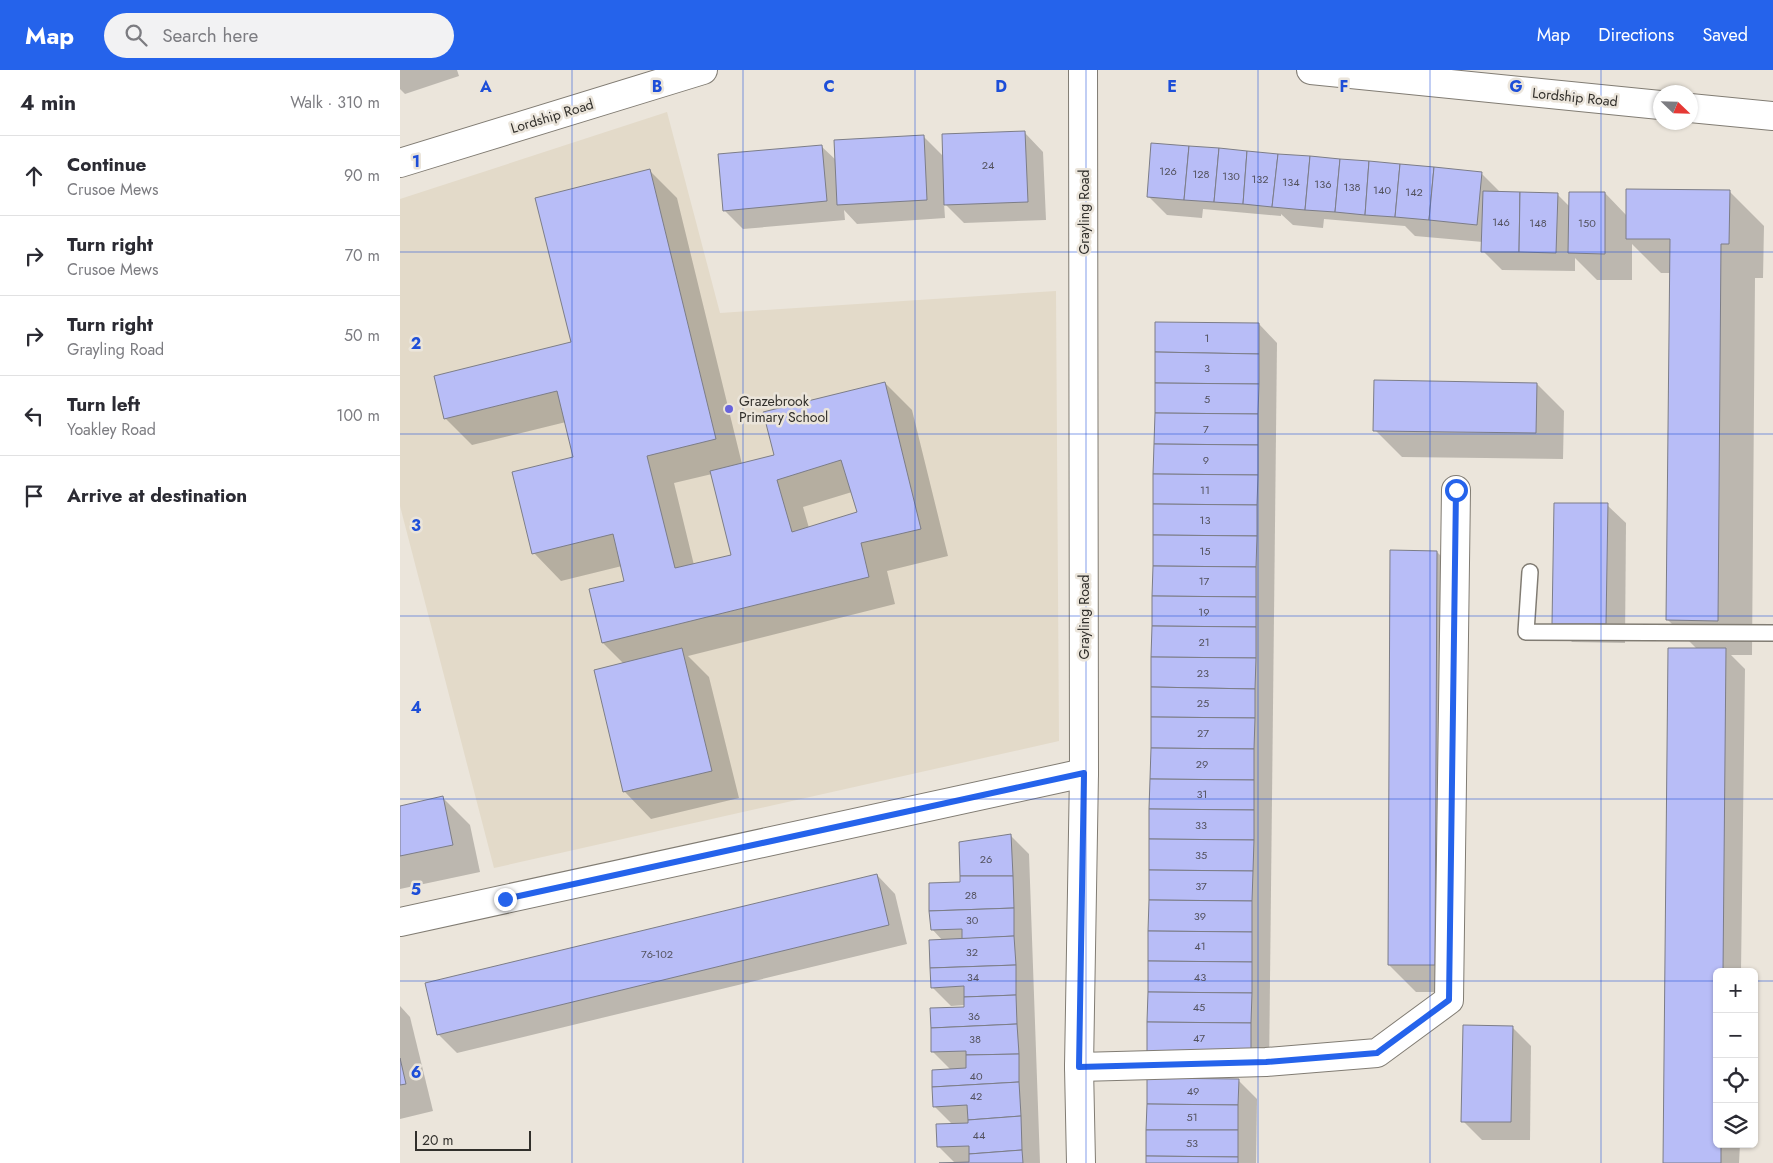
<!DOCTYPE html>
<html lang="en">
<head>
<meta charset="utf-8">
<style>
  :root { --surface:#fff; --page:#f2f2f3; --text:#2b2b33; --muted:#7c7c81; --line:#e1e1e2; --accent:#2563eb }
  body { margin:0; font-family:Jost,sans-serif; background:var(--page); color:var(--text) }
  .controls { position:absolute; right:15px; bottom:15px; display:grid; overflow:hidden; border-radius:8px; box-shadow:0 1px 4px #0004 }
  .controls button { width:45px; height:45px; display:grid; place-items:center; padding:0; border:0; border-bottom:1px solid var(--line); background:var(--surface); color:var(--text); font:25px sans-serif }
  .compass { position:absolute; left:1253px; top:15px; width:45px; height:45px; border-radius:50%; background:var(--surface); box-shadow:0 1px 4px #0004; rotate:113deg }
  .scale { position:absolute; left:15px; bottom:12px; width:116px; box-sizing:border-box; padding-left:5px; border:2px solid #312f2b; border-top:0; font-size:14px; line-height:18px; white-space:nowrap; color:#312f2b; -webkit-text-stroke:4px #ebe5db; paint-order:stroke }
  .stop { position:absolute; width:15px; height:15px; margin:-11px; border:4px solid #2563eb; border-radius:50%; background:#fff }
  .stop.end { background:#2563eb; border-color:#fff; box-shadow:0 1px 5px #0008 }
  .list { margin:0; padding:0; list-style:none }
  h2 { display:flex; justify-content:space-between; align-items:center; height:65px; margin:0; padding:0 20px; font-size:21px }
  h2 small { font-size:16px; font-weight:400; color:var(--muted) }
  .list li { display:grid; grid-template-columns:32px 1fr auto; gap:15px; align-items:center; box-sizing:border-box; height:80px; padding:0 20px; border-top:1px solid var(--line) }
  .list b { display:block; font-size:19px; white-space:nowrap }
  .list p { margin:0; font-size:16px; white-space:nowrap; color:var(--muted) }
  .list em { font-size:16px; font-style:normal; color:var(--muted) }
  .icon { flex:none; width:28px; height:28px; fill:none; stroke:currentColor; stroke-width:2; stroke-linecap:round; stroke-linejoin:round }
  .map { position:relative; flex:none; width:1373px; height:1093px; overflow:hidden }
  header { display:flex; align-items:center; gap:30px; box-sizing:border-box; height:70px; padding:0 25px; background:var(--accent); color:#fff }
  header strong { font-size:24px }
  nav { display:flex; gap:28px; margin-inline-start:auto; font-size:18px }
  .search { width:350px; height:45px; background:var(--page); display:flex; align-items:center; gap:12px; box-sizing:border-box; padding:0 18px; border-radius:28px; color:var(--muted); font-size:19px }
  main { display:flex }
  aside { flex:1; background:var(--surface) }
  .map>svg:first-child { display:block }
  .built { fill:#e3dac9 }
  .shadow { fill:#0003; fill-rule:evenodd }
  .building { fill:#b8bdf7; stroke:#7c7d87; fill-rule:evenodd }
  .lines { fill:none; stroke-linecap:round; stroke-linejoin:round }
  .lane-casing { stroke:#817c73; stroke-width:18 }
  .street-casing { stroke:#817c73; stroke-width:30 }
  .lane { stroke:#fff; stroke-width:15 }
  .street { stroke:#fff; stroke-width:28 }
  .route { stroke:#2563eb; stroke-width:6 }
  .grid { fill:none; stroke:#1d4ed8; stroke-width:1; stroke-opacity:0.55 }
  .poi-dot { fill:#6863dc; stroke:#ebe5db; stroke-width:2 }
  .labels { text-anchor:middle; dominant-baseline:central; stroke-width:5; stroke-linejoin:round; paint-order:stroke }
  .number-label { font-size:11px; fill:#53525e }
  .street-label { font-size:14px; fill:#312f2b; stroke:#ebe5db }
  .poi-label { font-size:14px; fill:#312f2b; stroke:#ebe5db; text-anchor:start }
  .grid-label { font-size:16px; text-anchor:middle; font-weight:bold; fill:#1d4ed8; stroke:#ebe5db; stroke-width:5; stroke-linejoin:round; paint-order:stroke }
</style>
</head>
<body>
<header>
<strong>Map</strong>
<div class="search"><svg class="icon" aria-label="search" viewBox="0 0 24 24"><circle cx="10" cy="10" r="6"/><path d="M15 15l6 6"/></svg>Search here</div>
<nav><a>Map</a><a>Directions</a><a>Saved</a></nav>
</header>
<main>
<aside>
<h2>4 min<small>Walk · 310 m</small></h2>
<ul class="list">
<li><svg class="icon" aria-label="ahead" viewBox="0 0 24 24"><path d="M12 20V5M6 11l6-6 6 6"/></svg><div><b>Continue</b><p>Crusoe Mews</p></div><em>90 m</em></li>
<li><svg class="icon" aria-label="right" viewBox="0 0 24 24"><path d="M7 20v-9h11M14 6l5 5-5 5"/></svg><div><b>Turn right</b><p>Crusoe Mews</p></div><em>70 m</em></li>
<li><svg class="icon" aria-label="right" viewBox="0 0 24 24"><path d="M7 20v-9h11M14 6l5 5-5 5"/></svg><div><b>Turn right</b><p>Grayling Road</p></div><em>50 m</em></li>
<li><svg class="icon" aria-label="left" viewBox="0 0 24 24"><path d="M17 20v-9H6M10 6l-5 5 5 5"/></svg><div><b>Turn left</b><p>Yoakley Road</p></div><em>100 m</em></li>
<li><svg class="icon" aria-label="arrive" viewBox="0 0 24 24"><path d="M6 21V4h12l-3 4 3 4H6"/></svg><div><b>Arrive at destination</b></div></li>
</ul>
</aside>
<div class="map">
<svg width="1373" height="1093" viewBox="0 0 1373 1093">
  <rect width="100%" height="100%" fill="#ebe5db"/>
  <!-- built -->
  <path class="built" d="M 267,42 L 320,243 L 656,221 L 659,671 L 94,798 L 0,436 L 0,129 Z"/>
  <!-- shadow -->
  <g class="shadow">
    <path d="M 0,0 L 57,0 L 59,6 L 5,24 L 0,19 Z"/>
    <path d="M 625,63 L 643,82 L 646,150 L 564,153 L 544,133 L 545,148 L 457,154 L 444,140 L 445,150 L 343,159 L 324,140 L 421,76 L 437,91 L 523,66 L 544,87 Z"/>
    <path d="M 250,101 L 277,128 L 342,394 L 375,386 L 485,313 L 512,340 L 548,486 L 487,501 L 495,534 L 288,586 L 309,607 L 339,728 L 251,749 L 224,721 L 224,594 L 203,573 L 225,512 L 222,496 L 161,511 L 134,483 L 174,388 L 166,352 L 72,375 L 45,348 L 172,273 ZM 312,404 L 332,486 L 294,495 L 274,413 ZM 452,422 L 459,443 L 409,458 L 403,437 Z"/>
    <path d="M 1081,103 L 1100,122 L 1157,124 L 1170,137 L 1205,123 L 1227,146 L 1329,121 L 1364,156 L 1363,208 L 1355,208 L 1352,585 L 1331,585 L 1345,599 L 1341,902 L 1317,902 L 1317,1074 L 1340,1074 L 1339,1093 L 1264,1093 L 1297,579 L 1268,550 L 1271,203 L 1261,203 L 1232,174 L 1232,210 L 1197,210 L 1175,188 L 1175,201 L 1102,200 L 1083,181 L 1083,172 L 1015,166 L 1005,156 L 924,149 L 923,158 L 893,155 L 881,144 L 881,146 L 803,139 L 802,148 L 767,145 L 748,126 Z"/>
    <path d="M 859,254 L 877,273 L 869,1002 L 748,982 Z"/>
    <path d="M 1137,314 L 1164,341 L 1163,389 L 1002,387 L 975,360 Z"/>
    <path d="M 1207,435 L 1226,453 L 1225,573 L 1172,572 L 1154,553 Z"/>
    <path d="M 1037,482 L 1064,509 L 1062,922 L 1016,922 L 989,895 Z"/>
    <path d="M 43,728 L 70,755 L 80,802 L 0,819 L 0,737 Z"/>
    <path d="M 610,765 L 629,784 L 640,1093 L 555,1093 L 538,1076 L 553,1055 L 534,1036 L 551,1000 L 533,982 L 565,938 L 565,935 L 551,936 L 532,917 L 543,871 L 532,859 L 561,813 Z"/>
    <path d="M 477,805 L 495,824 L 507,874 L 57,983 L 38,964 Z"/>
    <path d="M 0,936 L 10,947 L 33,1041 L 0,1049 Z"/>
    <path d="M 1112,957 L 1131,976 L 1130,1070 L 1082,1070 L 1063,1051 Z"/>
    <path d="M 838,1010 L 857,1029 L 856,1093 L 747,1093 Z"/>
  </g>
  <!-- building -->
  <g class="building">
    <path d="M 625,61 L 628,132 L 544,135 L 542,64 Z"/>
    <path d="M 524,65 L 527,130 L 437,135 L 434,70 Z"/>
    <path d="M 751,73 L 789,76 L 784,130 L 747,127 Z"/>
    <path d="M 422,75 L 427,131 L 323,141 L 318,84 Z"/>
    <path d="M 789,76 L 819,78 L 814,132 L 784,130 Z"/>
    <path d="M 819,78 L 847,81 L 843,134 L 814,132 Z"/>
    <path d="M 847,81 L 878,84 L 872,137 L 843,134 Z"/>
    <path d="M 878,84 L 910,86 L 905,140 L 872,137 Z"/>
    <path d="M 910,86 L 940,89 L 935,142 L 905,140 Z"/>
    <path d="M 940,89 L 969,91 L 965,145 L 935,142 Z"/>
    <path d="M 969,91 L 1000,94 L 995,147 L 965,145 Z"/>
    <path d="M 1000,94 L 1034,97 L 1029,150 L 995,147 Z"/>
    <path d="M 1034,97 L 1082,102 L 1077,155 L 1029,150 Z"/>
    <path d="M 250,99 L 316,369 L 247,386 L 275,498 L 331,485 L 310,401 L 374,385 L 363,342 L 485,312 L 521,459 L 461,473 L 469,507 L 202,573 L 189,519 L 224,511 L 213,464 L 132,484 L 112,402 L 173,387 L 157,321 L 44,349 L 34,306 L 171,272 L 135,128 ZM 441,390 L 457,442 L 392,462 L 377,410 Z"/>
    <path d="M 1226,119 L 1330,120 L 1329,174 L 1321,174 L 1318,551 L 1266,550 L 1270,169 L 1226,169 Z"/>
    <path d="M 1083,121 L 1120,122 L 1119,182 L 1081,182 Z"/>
    <path d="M 1120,122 L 1158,123 L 1156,183 L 1119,182 Z"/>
    <path d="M 1169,122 L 1205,122 L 1205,184 L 1168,183 Z"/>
    <path d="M 755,252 L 859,253 L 859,284 L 755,282 Z"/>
    <path d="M 755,282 L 859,284 L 859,314 L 755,313 Z"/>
    <path d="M 974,310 L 1137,313 L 1136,363 L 973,361 Z"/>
    <path d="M 755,313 L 859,314 L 858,344 L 755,343 Z"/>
    <path d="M 755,343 L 858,344 L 858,375 L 754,374 Z"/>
    <path d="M 754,374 L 858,375 L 858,405 L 753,404 Z"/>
    <path d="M 753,404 L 858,405 L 857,435 L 753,434 Z"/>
    <path d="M 1154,433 L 1208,433 L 1206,554 L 1152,554 Z"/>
    <path d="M 753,434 L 857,435 L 857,466 L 753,465 Z"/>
    <path d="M 753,465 L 857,466 L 856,497 L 753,496 Z"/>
    <path d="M 990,480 L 1037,481 L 1035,895 L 988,895 Z"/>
    <path d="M 753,496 L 856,497 L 856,527 L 752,526 Z"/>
    <path d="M 752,526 L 856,527 L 856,557 L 752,556 Z"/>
    <path d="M 752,556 L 856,557 L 856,588 L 751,587 Z"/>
    <path d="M 282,578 L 312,701 L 223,722 L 194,600 Z"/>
    <path d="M 1268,578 L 1326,578 L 1323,902 L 1317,902 L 1317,1074 L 1321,1074 L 1321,1093 L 1263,1093 Z"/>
    <path d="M 751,587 L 856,588 L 855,619 L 751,617 Z"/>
    <path d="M 751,617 L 855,619 L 855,648 L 751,647 Z"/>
    <path d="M 751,647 L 855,648 L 854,679 L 751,678 Z"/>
    <path d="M 751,678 L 854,679 L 854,710 L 750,709 Z"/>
    <path d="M 750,709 L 854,710 L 854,740 L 749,739 Z"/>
    <path d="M 43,726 L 53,775 L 0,786 L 0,736 Z"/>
    <path d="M 749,739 L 854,740 L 854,770 L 749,769 Z"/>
    <path d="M 611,764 L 613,806 L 560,806 L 559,772 Z"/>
    <path d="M 749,769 L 854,770 L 853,801 L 749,800 Z"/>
    <path d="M 749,800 L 853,801 L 852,831 L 749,830 Z"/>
    <path d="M 477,804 L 489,855 L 37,965 L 25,913 Z"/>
    <path d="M 560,806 L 613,806 L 614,838 L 529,841 L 529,813 L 560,812 Z"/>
    <path d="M 749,830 L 852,831 L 852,862 L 748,861 Z"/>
    <path d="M 614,838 L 614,866 L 562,869 L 562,859 L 531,860 L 529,841 Z"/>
    <path d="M 748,861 L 852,862 L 852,892 L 748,891 Z"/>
    <path d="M 614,866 L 616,895 L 530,898 L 529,870 Z"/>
    <path d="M 748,891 L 852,892 L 852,923 L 748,922 Z"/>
    <path d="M 616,895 L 616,925 L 564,927 L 564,916 L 531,918 L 530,898 Z"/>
    <path d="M 748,922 L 852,923 L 851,953 L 747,952 Z"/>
    <path d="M 616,925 L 617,954 L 531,958 L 530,938 L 564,937 L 564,927 Z"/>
    <path d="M 747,952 L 851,953 L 851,983 L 747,983 Z"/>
    <path d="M 617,954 L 619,984 L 566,985 L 566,981 L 531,982 L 531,958 Z"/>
    <path d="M 1063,955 L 1113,956 L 1111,1052 L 1061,1052 Z"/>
    <path d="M 619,984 L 619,1012 L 532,1017 L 532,1000 L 566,998 L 566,985 Z"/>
    <path d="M 0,988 L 6,1014 L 0,1015 Z"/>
    <path d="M 747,1008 L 839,1009 L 838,1035 L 747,1034 Z"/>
    <path d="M 619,1012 L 621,1046 L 568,1050 L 567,1035 L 533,1037 L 532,1017 Z"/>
    <path d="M 747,1034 L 838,1035 L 838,1060 L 746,1060 Z"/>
    <path d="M 621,1046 L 622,1080 L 569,1084 L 569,1076 L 537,1077 L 536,1054 L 568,1053 L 568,1050 Z"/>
    <path d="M 746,1060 L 838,1060 L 838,1087 L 746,1086 Z"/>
    <path d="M 622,1080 L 623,1093 L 539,1093 L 569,1092 L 569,1084 Z"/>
    <path d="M 746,1086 L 838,1087 L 838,1093 L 746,1093 Z"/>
  </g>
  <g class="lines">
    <defs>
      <path id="lane" d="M 1130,502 L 1126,562 L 1373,563"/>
      <g id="street">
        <path d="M 911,0 L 1260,35"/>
        <path d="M 1290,38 L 1373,46"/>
        <path d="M 0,93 L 303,0"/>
        <path d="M 0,852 L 684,703"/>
        <path d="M 679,997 L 866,992 L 977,983 L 1049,930 L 1056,420"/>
        <path d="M 681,1093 L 679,997 L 684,703 L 683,0"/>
      </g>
    </defs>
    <!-- lane casing -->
    <use href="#lane" class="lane-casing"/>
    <!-- street casing -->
    <use href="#street" class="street-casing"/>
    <!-- lane -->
    <use href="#lane" class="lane"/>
    <!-- street -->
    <use href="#street" class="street"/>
  </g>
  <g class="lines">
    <!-- route -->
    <path class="route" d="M 105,829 L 684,703 L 679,997 L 866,992 L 977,983 L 1049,930 L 1056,420"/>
  </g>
  <!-- grid -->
  <path class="grid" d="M 172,0 L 172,1093M 343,0 L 343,1093M 515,0 L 515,1093M 686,0 L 686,1093M 858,0 L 858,1093M 1030,0 L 1030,1093M 1201,0 L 1201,1093M 0,182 L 1373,182M 0,364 L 1373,364M 0,546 L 1373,546M 0,729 L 1373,729M 0,911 L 1317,911M 1354,911 L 1373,911"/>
  <!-- markers -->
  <circle class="poi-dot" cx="329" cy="339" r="5"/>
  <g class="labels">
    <!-- number labels -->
    <g class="number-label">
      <text x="588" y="95">24</text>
      <text x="768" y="101">126</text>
      <text x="801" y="104">128</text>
      <text x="831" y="106">130</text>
      <text x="860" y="109">132</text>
      <text x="891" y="112">134</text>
      <text x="923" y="114">136</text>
      <text x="952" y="117">138</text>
      <text x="982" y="120">140</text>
      <text x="1014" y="122">142</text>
      <text x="1101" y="152">146</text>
      <text x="1138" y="153">148</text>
      <text x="1187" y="153">150</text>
      <text x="807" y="268">1</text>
      <text x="807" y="298">3</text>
      <text x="807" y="329">5</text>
      <text x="806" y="359">7</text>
      <text x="806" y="390">9</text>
      <text x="805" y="420">11</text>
      <text x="805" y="450">13</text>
      <text x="805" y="481">15</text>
      <text x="804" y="511">17</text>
      <text x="804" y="542">19</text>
      <text x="804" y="572">21</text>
      <text x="803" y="603">23</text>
      <text x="803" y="633">25</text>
      <text x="803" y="663">27</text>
      <text x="802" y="694">29</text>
      <text x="802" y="724">31</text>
      <text x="801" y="755">33</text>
      <text x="801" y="785">35</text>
      <text x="586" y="789">26</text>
      <text x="801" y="816">37</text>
      <text x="571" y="825">28</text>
      <text x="800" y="846">39</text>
      <text x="572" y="850">30</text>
      <text x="800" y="876">41</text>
      <text x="572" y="882">32</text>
      <text x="257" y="884">76-102</text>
      <text x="573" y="907">34</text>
      <text x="800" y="907">43</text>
      <text x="799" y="937">45</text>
      <text x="574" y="946">36</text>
      <text x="799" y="968">47</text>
      <text x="575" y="969">38</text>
      <text x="576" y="1006">40</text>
      <text x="793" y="1021">49</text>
      <text x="576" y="1026">42</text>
      <text x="792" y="1047">51</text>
      <text x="579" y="1065">44</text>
      <text x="792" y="1073">53</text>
    </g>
    <!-- street labels -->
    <g class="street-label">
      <text transform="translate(1175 27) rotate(6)">Lordship Road</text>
      <text transform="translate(152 46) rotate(-17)">Lordship Road</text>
      <text transform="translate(684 142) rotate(-90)">Grayling Road</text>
      <text transform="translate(684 547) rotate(-90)">Grayling Road</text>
    </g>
    <!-- poi labels -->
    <g class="poi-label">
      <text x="339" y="331">Grazebrook<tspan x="339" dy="16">Primary School</tspan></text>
    </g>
  </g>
  <g class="grid-label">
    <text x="86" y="22">A</text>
    <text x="257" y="22">B</text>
    <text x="429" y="22">C</text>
    <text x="601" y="22">D</text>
    <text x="772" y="22">E</text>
    <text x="944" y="22">F</text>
    <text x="1116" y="22">G</text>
    <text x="16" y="97">1</text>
    <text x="16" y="279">2</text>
    <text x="16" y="461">3</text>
    <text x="16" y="643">4</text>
    <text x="16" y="825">5</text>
    <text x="16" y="1008">6</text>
  </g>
</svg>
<div class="controls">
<button>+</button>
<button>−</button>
<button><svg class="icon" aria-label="locate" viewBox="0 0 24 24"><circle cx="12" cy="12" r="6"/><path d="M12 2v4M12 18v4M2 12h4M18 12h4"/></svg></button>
<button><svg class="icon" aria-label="layers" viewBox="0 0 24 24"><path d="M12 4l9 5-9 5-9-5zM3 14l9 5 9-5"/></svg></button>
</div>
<svg class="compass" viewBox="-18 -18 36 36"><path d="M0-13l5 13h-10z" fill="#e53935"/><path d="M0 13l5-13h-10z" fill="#7c7c81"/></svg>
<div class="scale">20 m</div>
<div class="stop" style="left:1056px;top:420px"></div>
<div class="stop end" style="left:105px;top:829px"></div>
</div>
</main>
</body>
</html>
